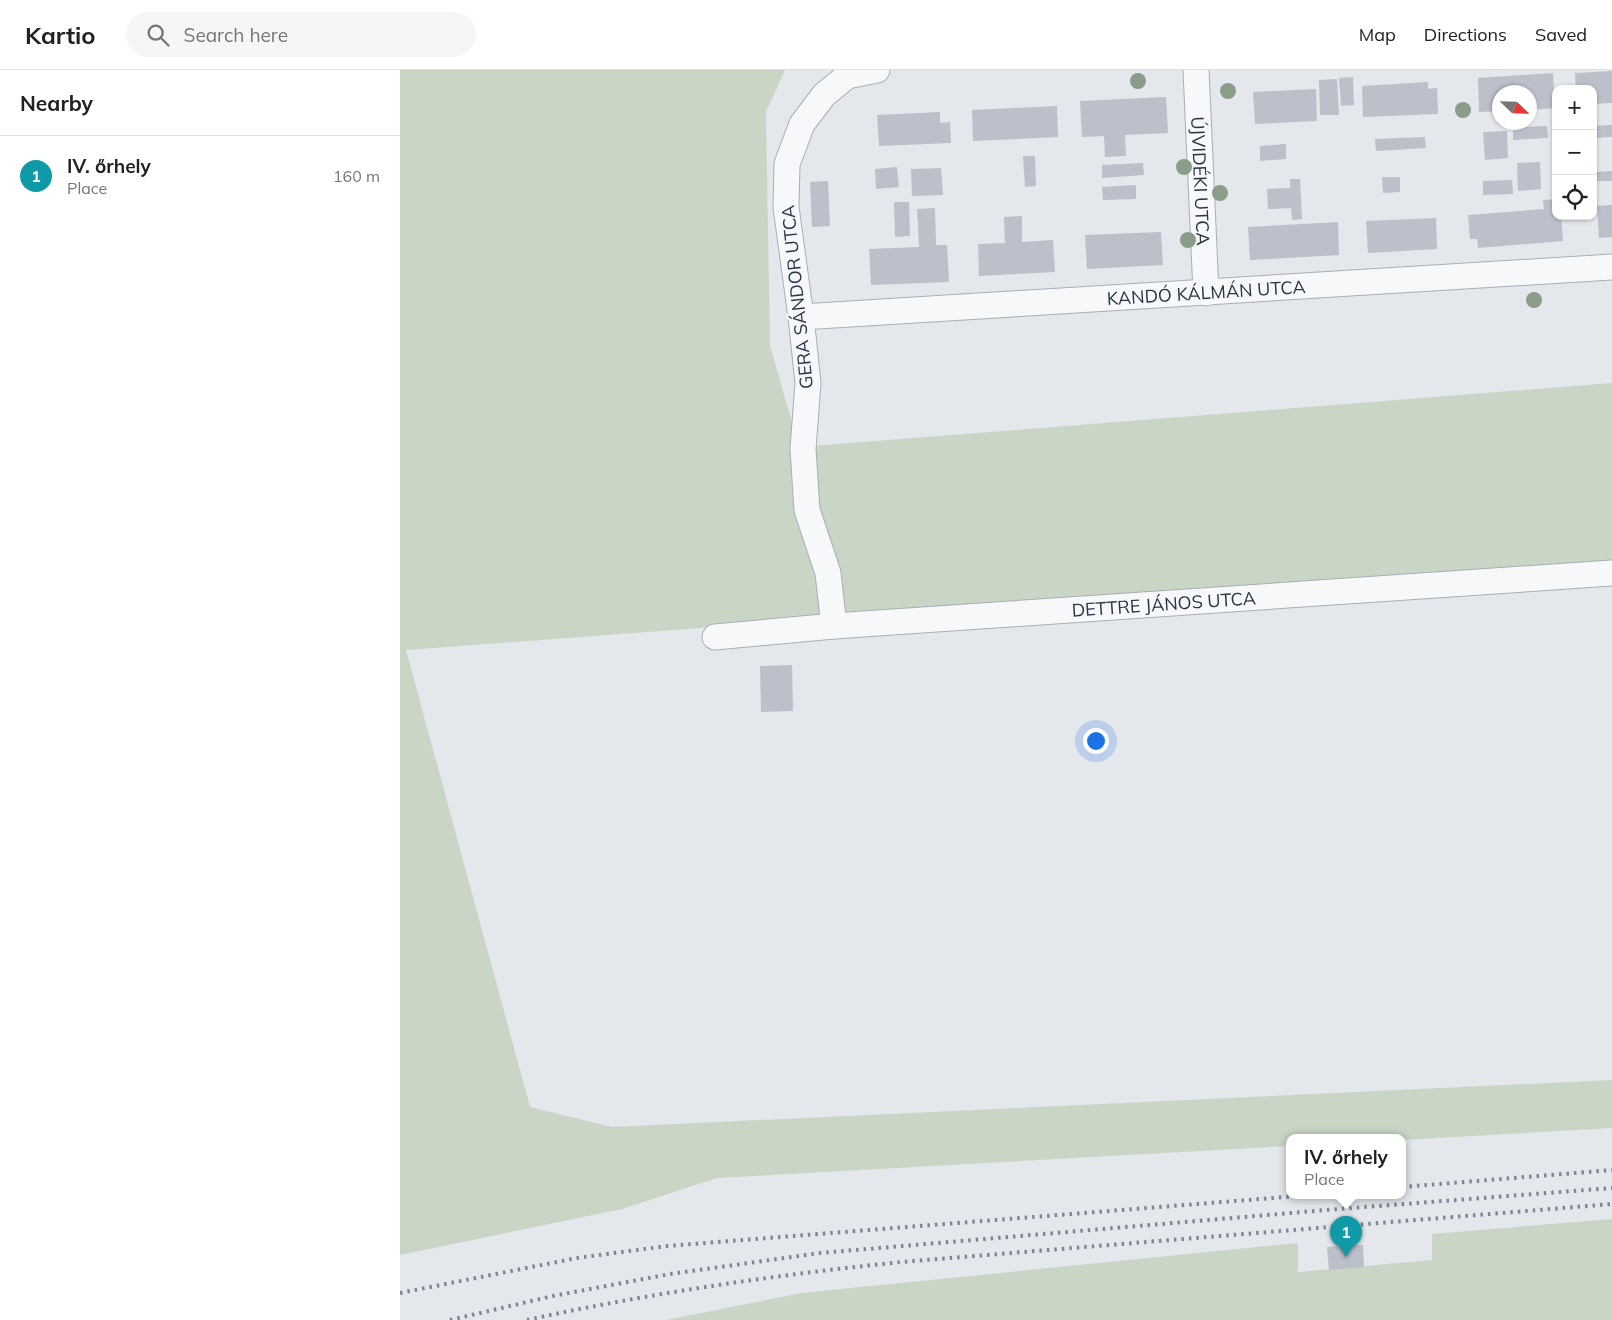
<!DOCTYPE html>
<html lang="en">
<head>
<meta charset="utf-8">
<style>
  :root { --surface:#fff; --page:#f6f6f6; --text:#202124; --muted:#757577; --line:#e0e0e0; --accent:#db2777 }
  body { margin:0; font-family:Mulish,sans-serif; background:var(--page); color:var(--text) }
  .controls { position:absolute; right:15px; top:15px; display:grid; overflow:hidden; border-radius:10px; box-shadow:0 1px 4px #0004 }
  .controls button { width:45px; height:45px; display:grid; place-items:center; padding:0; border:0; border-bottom:1px solid var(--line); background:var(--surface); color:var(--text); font:25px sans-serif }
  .compass { position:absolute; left:1092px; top:15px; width:45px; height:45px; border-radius:50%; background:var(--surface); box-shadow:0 1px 4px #0004; rotate:113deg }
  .you { position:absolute; left:695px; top:670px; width:18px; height:18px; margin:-12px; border:4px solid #fff; border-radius:50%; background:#1a73e8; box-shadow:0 0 0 8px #1a73e833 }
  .badge { display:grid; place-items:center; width:32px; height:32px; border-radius:50%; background:var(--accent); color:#fff; font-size:16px; font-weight:700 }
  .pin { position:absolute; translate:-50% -41px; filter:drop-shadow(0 1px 2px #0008) }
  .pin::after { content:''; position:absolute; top:26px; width:18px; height:15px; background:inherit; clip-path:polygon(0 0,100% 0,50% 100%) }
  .popup { position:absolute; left:886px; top:1064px; width:120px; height:65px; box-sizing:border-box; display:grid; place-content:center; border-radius:10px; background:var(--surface); filter:drop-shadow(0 1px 4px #0005); font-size:16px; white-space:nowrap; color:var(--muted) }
  .popup b { font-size:19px; color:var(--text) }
  .popup::after { content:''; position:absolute; left:50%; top:100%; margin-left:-10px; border:10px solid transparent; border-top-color:var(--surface) }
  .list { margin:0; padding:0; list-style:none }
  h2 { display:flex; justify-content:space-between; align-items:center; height:65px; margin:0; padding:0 20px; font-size:21px }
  h2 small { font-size:16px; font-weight:400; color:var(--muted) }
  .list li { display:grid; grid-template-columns:32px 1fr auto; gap:15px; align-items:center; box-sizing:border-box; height:80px; padding:0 20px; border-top:1px solid var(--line) }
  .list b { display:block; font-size:19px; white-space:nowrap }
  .list p { margin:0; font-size:16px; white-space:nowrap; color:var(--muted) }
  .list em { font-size:16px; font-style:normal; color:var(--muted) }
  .icon { flex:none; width:28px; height:28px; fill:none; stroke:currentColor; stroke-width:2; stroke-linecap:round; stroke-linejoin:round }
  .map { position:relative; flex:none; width:1212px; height:1250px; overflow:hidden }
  header { display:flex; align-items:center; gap:30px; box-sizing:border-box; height:70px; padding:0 25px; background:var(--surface); border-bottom:1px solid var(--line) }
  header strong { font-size:24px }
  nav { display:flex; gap:28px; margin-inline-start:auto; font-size:18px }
  .search { width:350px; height:45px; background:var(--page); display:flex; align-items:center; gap:12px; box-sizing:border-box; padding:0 18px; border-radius:28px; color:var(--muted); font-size:19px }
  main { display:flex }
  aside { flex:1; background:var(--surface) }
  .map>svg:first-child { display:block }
  .green { fill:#c9d6c5 }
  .building { fill:#bbc0ca }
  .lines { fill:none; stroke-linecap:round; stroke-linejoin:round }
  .minor-casing { stroke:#a9aeb7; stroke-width:27 }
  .minor { stroke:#f7f8fa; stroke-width:25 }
  .rail { stroke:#7d8696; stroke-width:4; stroke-dasharray:2.5 5; stroke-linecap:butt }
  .tree { fill:#899d89 }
  .labels { text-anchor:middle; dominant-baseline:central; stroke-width:4.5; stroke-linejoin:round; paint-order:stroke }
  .street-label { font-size:18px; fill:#2b3445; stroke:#f4f6f9 }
</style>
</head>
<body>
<header>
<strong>Kartio</strong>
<div class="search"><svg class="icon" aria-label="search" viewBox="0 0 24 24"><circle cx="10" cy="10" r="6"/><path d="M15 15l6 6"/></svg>Search here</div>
<nav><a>Map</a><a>Directions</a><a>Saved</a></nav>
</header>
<main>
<aside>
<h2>Nearby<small></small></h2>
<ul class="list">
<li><span class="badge" style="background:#0f9aa8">1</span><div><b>IV. őrhely</b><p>Place</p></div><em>160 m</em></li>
</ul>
</aside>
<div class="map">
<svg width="1212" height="1250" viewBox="0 0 1212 1250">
  <rect width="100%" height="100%" fill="#e4e7ec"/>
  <!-- green -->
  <g class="green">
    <path d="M 0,0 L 385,0 L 366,42 L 370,276 L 399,377 L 1212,313 L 1212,490 L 6,580 L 130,1037 L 212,1057 L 1212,1010 L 1212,1058 L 1002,1070 L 1002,1068 L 890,1068 L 890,1076 L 317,1108 L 222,1139 L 0,1185 Z"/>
    <path d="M 1212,1149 L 1212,1250 L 266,1250 L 401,1223 L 898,1173 L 898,1202 L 1032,1190 L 1032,1164 Z"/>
  </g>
  <!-- building -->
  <g class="building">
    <path d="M 1212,1 L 1212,33 L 1193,34 L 1193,19 L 1176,19 L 1175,3 Z"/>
    <path d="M 1153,3 L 1155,38 L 1130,40 L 1130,22 L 1100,22 L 1100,41 L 1079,42 L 1078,8 Z"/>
    <path d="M 953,7 L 954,35 L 941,36 L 939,8 Z"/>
    <path d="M 937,9 L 939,45 L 920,45 L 919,10 Z"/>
    <path d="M 1028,12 L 1028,19 L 1037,18 L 1038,44 L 963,47 L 962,16 Z"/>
    <path d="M 916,19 L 917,51 L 855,54 L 853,22 Z"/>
    <path d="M 766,27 L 768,63 L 725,65 L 726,86 L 705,87 L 704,66 L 682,67 L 680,31 Z"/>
    <path d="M 657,36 L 658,67 L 573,71 L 572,40 Z"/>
    <path d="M 540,42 L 540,53 L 550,52 L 551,73 L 479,76 L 477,45 Z"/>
    <path d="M 1212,55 L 1212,67 L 1193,68 L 1193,56 Z"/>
    <path d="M 1147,56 L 1148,68 L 1113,70 L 1113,57 Z"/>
    <path d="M 1107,61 L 1108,88 L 1085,90 L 1083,62 Z"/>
    <path d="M 1025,67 L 1026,78 L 976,81 L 975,69 Z"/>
    <path d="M 886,74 L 886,89 L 860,91 L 860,76 Z"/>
    <path d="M 623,86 L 635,86 L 636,116 L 625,117 Z"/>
    <path d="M 1140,92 L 1141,119 L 1118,121 L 1117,93 Z"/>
    <path d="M 743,93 L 744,105 L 702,108 L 702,95 Z"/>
    <path d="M 497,97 L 499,117 L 476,119 L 475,99 Z"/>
    <path d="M 541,98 L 543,125 L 512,126 L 511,99 Z"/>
    <path d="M 1212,101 L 1212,111 L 1197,111 L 1196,102 Z"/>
    <path d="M 982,107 L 1000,107 L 1000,122 L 983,123 Z"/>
    <path d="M 890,109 L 900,109 L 902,149 L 892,150 L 891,138 L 868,139 L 867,119 L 890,118 Z"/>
    <path d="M 1112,110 L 1113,124 L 1083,125 L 1083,111 Z"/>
    <path d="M 428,111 L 430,156 L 412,157 L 410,112 Z"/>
    <path d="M 736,115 L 736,129 L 703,130 L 702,117 Z"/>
    <path d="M 1156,129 L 1156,146 L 1161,146 L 1163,171 L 1078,178 L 1077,169 L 1070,169 L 1068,145 L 1144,139 L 1143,130 Z"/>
    <path d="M 494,132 L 509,132 L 510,166 L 495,167 Z"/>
    <path d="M 1212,135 L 1212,167 L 1199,168 L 1197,136 Z"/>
    <path d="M 535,138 L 536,175 L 547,175 L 549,212 L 471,215 L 469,179 L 519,177 L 517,139 Z"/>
    <path d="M 622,146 L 622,172 L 653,170 L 655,202 L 579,206 L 578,174 L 605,173 L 604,147 Z"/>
    <path d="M 1036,148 L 1037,179 L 968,183 L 966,151 Z"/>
    <path d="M 938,152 L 939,185 L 850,190 L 848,157 Z"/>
    <path d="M 761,162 L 763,195 L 687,199 L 685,165 Z"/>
    <path d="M 392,595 L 393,641 L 361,642 L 360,596 Z"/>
    <path d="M 963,1175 L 964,1197 L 929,1200 L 927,1177 Z"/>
  </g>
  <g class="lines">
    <defs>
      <g id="minor">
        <path id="s1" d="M 796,0 L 806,223"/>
        <path id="s2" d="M 401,247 L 1212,197"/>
        <path d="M 434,556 L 428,503 L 407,440 L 403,379 L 408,313 L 401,247 L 386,137 L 387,94 L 402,54 L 424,25 L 447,6 L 477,0"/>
        <path id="s3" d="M 315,567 L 434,556 L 1212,503"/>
      </g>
    </defs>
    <!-- minor casing -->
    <use href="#minor" class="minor-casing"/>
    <!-- minor -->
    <use href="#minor" class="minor"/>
    <!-- rail -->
    <g class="rail">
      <path d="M 1002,1117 L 1212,1100"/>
      <path d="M 0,1223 L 177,1188 L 267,1176 L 898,1126"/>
      <path d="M 50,1250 L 153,1226 L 270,1204 L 420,1183 L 926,1140 L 1212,1118"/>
      <path d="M 127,1250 C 251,1223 375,1205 501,1192 L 1212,1134"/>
    </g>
  </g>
  <!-- trees -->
  <g class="tree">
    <circle cx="738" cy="11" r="8"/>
    <circle cx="828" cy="21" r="8"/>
    <circle cx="1063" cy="40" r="8"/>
    <circle cx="784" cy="97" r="8"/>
    <circle cx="820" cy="123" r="8"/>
    <circle cx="788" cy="170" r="8"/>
    <circle cx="1134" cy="230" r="8"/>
  </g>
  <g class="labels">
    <!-- street labels -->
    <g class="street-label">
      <text stroke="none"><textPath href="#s1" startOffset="111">ÚJVIDÉKI UTCA</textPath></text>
      <text stroke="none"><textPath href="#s2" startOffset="406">KANDÓ KÁLMÁN UTCA</textPath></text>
      <text transform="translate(397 227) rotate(-96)">GERA SÁNDOR UTCA</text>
      <text stroke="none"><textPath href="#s3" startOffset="450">DETTRE JÁNOS UTCA</textPath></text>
    </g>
  </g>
</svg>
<div class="controls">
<button>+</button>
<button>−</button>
<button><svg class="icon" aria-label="locate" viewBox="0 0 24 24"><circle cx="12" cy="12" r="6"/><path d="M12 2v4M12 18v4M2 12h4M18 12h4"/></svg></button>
</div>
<svg class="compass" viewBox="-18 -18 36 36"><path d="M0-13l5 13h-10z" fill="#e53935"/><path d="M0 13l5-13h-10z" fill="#757577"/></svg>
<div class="you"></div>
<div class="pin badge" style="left:946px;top:1187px;background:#0f9aa8">1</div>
<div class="popup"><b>IV. őrhely</b>Place</div>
</div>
</main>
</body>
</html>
